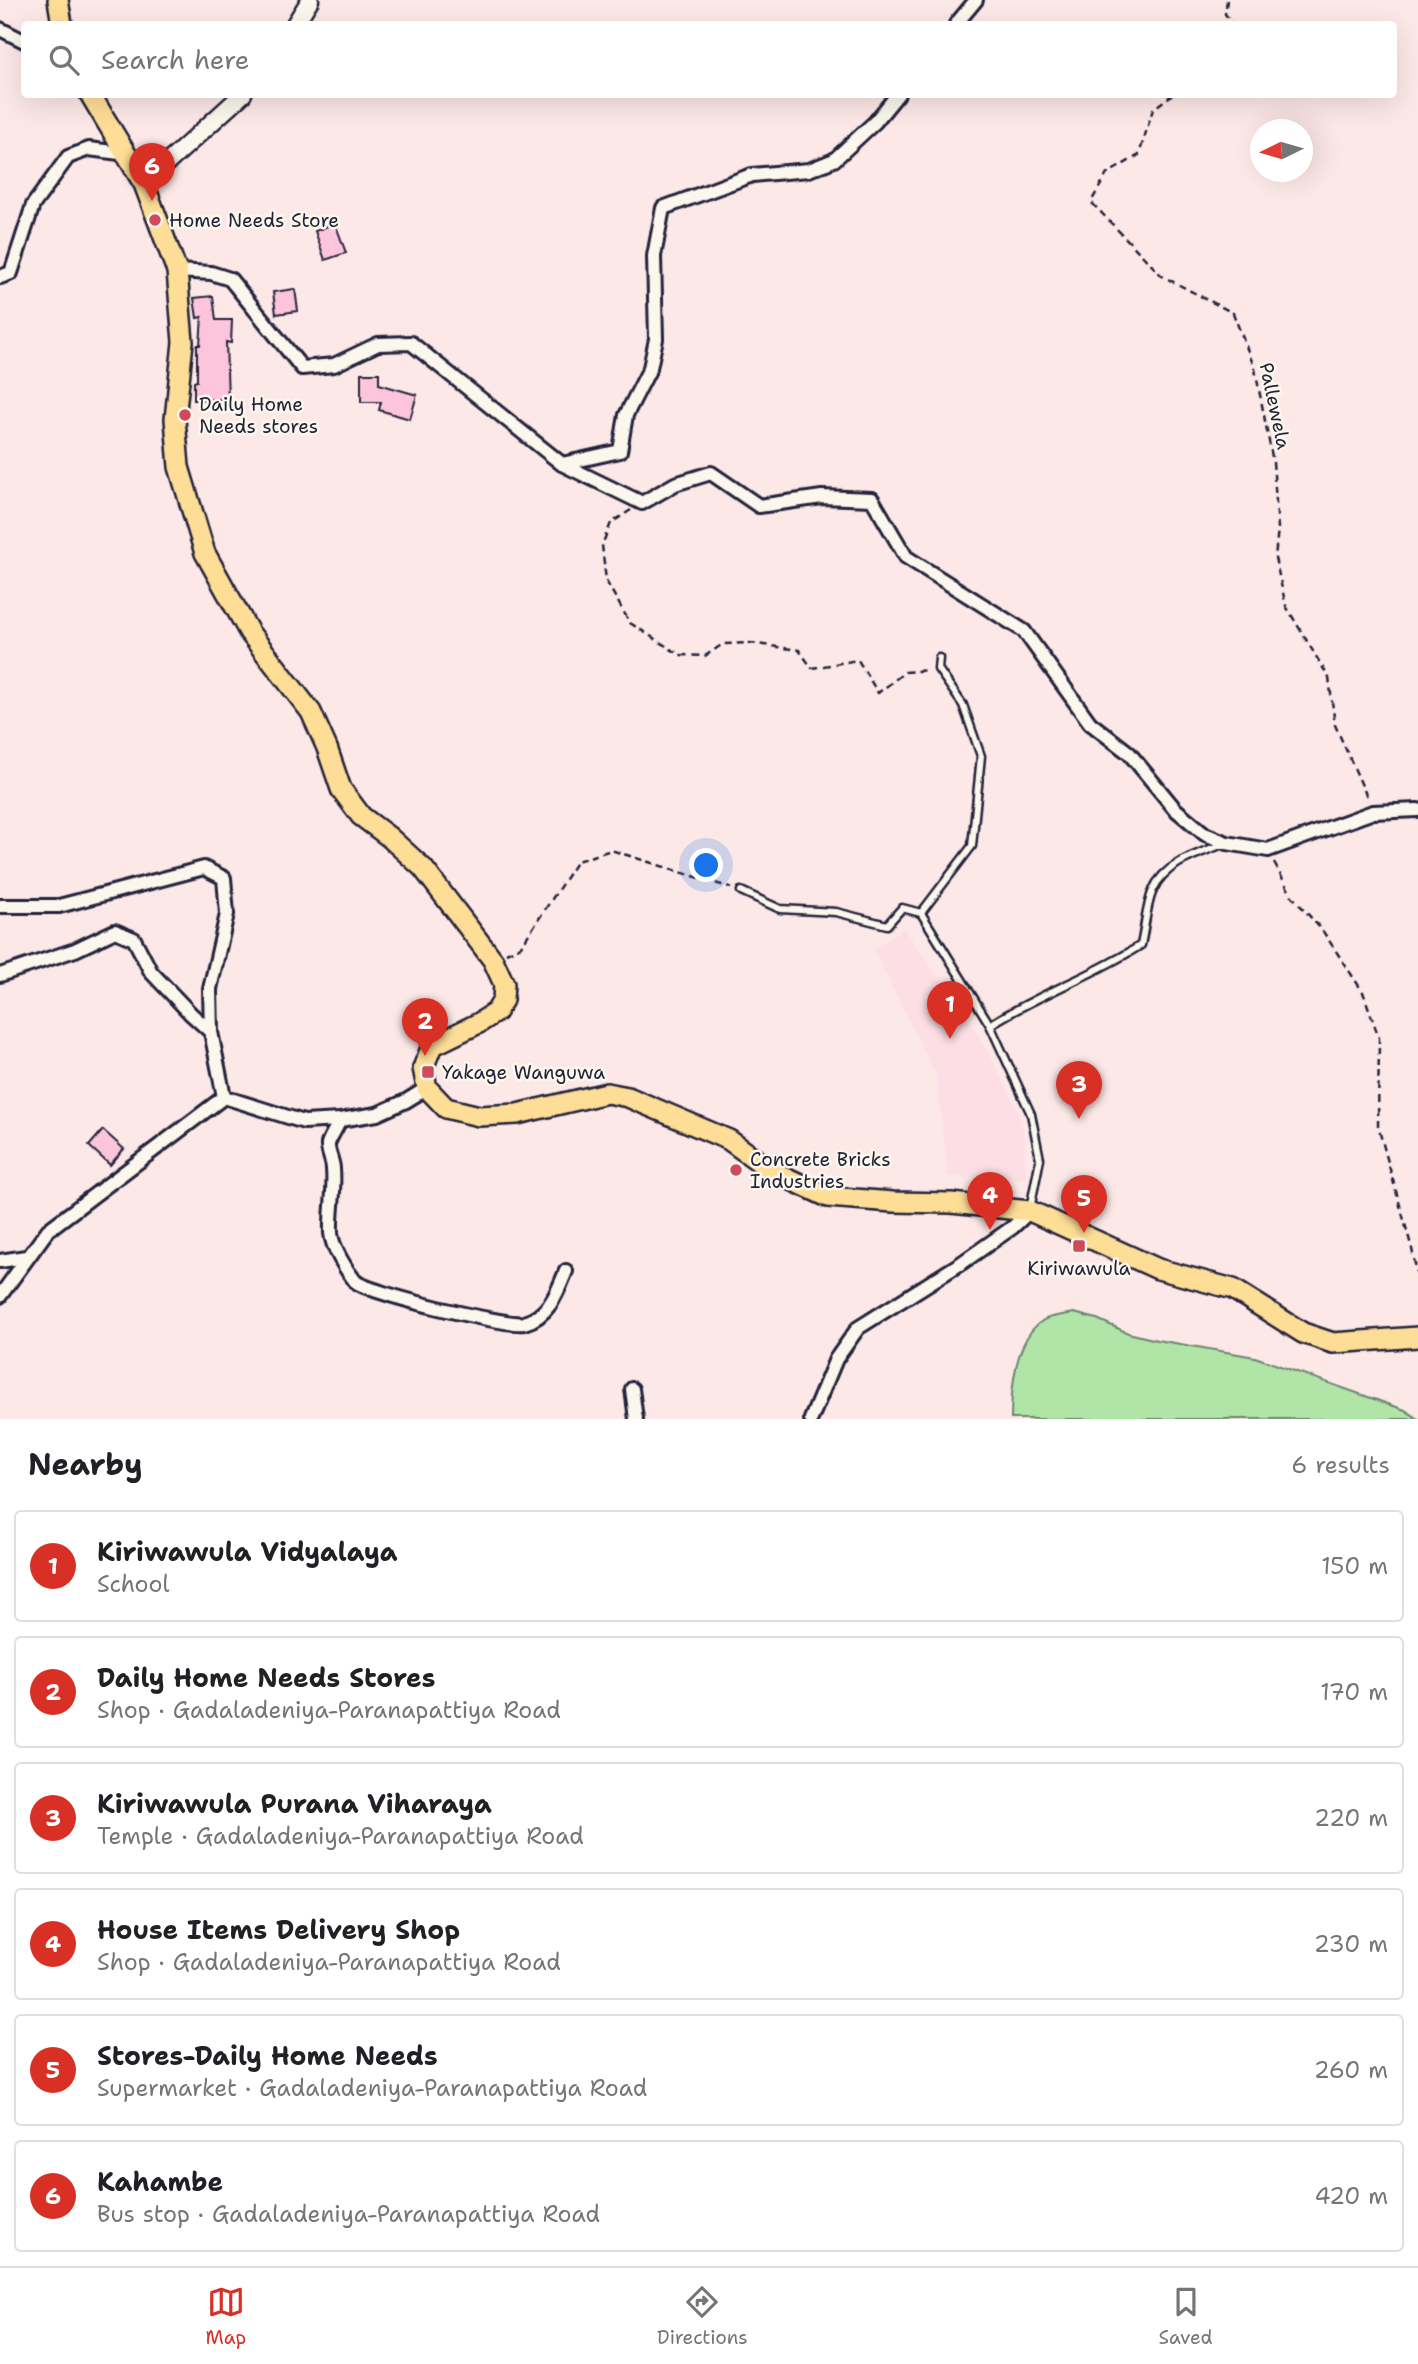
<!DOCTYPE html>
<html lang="en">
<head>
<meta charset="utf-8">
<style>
  :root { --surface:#fff; --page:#f2f2f2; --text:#202124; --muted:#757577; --line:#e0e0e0; --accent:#d93025 }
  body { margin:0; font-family:"Shantell Sans",sans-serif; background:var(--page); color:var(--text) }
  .compass { position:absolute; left:1250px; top:119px; width:63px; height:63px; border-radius:50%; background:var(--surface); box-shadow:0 7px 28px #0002; rotate:265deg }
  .you { position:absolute; left:707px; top:866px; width:24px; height:24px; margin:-18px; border:5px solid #fff; border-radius:50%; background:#1a73e8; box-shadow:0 0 0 10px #1a73e833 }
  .badge { display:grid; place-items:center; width:46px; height:46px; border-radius:50%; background:var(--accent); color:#fff; font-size:23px; font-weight:700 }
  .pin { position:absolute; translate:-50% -58px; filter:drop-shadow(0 2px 4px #0008) }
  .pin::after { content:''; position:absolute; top:37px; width:24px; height:21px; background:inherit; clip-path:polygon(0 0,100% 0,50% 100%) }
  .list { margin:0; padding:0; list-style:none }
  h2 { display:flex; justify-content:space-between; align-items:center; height:91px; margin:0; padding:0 28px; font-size:30px }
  h2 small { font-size:23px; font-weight:400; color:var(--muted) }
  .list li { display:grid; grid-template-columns:46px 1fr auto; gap:21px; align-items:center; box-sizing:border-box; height:112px; margin:0 14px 14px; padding:0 14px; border:2px solid var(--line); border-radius:7px }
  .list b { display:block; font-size:26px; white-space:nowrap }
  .list p { margin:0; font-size:23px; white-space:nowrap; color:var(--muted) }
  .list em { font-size:23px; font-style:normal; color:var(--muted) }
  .icon { flex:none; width:38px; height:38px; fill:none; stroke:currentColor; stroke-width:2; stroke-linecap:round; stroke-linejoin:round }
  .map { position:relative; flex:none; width:1418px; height:1419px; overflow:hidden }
  .search { position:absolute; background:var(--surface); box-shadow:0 7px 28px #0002; left:21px; right:21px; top:21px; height:77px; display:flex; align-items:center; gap:18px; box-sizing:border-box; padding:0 24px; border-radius:7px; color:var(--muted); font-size:26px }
  .sheet { height:847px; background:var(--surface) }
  nav { display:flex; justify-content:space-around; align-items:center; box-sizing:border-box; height:98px; border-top:2px solid var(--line); background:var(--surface); font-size:19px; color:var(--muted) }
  nav a { display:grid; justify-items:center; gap:4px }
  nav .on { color:var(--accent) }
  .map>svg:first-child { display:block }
  .built { fill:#fcdee4 }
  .green { fill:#b1e5a7; stroke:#6a8471; stroke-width:2 }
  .building { fill:#fdc5dc; stroke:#22223b; stroke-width:2 }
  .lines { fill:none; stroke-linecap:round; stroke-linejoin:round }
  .service-casing { stroke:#22223b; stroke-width:11 }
  .minor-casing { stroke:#22223b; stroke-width:18 }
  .tertiary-casing { stroke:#22223b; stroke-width:21 }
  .primary-casing { stroke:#22223b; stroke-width:24 }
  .path { stroke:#22223b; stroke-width:2.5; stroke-dasharray:7 5; stroke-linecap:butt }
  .service { stroke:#fbf7ec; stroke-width:6 }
  .minor { stroke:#fbf7ec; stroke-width:12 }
  .tertiary { stroke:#fbf7ec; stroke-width:16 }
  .primary { stroke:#fedd96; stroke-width:19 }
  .poi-dot { fill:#d1495b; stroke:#fbf7ec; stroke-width:2.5 }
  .labels { text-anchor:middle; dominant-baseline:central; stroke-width:5; stroke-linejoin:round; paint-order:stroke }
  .poi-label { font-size:19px; fill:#22223b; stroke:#fbf7ec; text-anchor:start }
  .street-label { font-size:19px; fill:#22223b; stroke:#fbf7ec }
</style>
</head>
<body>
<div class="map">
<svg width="1418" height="1419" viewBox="0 0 1418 1419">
  <rect width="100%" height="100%" fill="#fce8e7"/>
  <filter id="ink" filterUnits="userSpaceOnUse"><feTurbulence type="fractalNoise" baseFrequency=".0143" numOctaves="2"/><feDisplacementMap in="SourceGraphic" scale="14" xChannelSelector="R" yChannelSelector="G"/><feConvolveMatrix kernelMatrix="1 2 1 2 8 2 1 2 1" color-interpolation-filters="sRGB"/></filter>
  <g filter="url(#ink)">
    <!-- built -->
    <path class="built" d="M 903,928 L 971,1022 L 1007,1087 L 1018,1111 L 1025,1139 L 1025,1178 L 948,1176 L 936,1075 L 874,950 Z"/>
    <!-- green -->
    <path class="green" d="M 1074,1313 L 1097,1319 L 1128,1333 L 1157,1340 L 1255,1357 L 1405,1410 L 1418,1419 L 1011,1419 C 1011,1390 1015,1339 1042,1321 C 1049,1316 1065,1315 1074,1313 Z"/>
    <!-- building -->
    <g class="building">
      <path d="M 335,223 L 346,253 L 325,260 L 315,231 Z"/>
      <path d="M 295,289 L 298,311 L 276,314 L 273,292 Z"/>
      <path d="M 213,296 L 216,320 L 232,320 L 231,343 L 226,342 L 228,399 L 194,400 L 194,382 L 197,381 L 197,345 L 200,345 L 202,317 L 197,318 L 194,298 Z"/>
      <path d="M 361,373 L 379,373 L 379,384 L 417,395 L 410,419 L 379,410 L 381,402 L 361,402 Z"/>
      <path d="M 103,1130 L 124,1149 L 110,1165 L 89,1146 Z"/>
    </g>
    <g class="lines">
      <defs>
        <g id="service">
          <path d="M 741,891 L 780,909 L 836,912 L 887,925 L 902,908 L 921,913 L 990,1025 L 1031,1114 L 1040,1159 L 1030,1209"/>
          <path d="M 921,913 L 972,846 L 981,756 L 963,705 L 938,669 L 939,658"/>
          <path d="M 990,1025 C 1038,994 1093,976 1141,945 C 1145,928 1146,906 1153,890 C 1165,862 1201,853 1226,843"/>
        </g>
        <g id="minor">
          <path d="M 956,24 L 976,0"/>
          <path d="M 0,29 L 24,41"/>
          <path d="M 177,271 L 211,273 L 230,279 L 302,368 L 334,365 L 378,344 L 411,343 L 562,464 L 642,503 L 675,484 L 711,473 L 759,506 L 822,497 L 872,499 L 906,557 L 1024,631 L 1090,723 L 1129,753 L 1175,809 L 1205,834 L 1227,843 L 1268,850 L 1373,812 L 1418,810"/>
          <path d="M 0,277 L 11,273 L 33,205 L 68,157 L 89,149 L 127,154"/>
          <path d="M 562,464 L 620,451 L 626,415 L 650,368 L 656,339 L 654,256 L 663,208 L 752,175 L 809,170 L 834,160 L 875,122 L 898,94"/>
          <path d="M 0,906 L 59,906 L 204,868 L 224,878 L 227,914 L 210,989 L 211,1032 L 224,1097"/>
          <path d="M 0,975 L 75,950 L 115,931 L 134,939 L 151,972 L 191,1014 L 211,1032"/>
          <path d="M 340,1120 C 337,1127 330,1137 328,1144 C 327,1151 333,1161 333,1169 C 335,1191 330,1212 331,1233 C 332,1247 346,1270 355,1281 C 364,1292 508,1327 524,1323 C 549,1316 557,1293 566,1271"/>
          <path d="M 0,1261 L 26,1257"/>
          <path d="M 0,1296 L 48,1230 L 224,1097 L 304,1122 L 340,1120 L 377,1114 L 406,1101 L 427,1088"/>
          <path d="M 632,1389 L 636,1419"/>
          <path d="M 811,1419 L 836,1359 L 858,1328 L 963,1262 L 1013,1227 L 1030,1211"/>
        </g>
        <g id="tertiary">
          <path d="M 295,24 L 310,0"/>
          <path d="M 144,184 L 243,94"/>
        </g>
        <g id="primary">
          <path d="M 58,0 L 62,24"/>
          <path d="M 90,94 L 144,184 L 177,271 L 183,342 L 175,419 L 179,467 L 205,553 L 249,632 L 311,712 L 327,748 L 341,789 L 361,816 L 389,837 L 423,868 L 493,960 L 504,984 L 503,1000 L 496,1012 L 479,1023 L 432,1046 L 423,1068 L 427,1088 L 446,1108 L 479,1116 L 517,1114 L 607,1093 L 628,1097 L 729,1140 L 772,1171 L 828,1197 L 893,1202 L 951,1203 L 1030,1211 L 1158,1269 L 1233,1289 L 1303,1333 L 1333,1343 L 1418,1337"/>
        </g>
      </defs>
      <!-- service casing -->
      <use href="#service" class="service-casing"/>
      <!-- minor casing -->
      <use href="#minor" class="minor-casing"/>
      <!-- tertiary casing -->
      <use href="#tertiary" class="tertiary-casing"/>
      <!-- primary casing -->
      <use href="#primary" class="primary-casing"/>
      <!-- path -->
      <g class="path">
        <path d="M 1227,0 L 1225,14 L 1233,24"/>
        <path d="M 1173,94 L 1153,109 L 1139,155 L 1107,174 L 1091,202 L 1162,276 L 1233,313 L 1255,369 L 1273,462 L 1278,528 L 1275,558 L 1286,606 L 1329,678 L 1335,725 L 1368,799"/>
        <path d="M 631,510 L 611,523 L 602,545 L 606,581 L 630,623 L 680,655 L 705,656 L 723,644 L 750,643 L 799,650 L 812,668 L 858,660 L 878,693 L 905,672 L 928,670"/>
        <path d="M 1274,863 L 1292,896 L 1322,930 L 1363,992 L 1379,1038 L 1378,1126 L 1412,1249 L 1418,1279"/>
        <path d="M 506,953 L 521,946 L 577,861 L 611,850 L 731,888"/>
      </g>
      <!-- service -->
      <use href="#service" class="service"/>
      <!-- minor -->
      <use href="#minor" class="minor"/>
      <!-- tertiary -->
      <use href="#tertiary" class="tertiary"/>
      <!-- primary -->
      <use href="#primary" class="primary"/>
    </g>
  </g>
  <!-- markers -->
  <g class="poi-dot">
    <circle cx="155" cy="220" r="7"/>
    <circle cx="185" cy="415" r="7"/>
    <rect x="421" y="1065" width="14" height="14" rx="3.5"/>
    <circle cx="736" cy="1170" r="7"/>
    <rect x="1072" y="1239" width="14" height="14" rx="3.5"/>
  </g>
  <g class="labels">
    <!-- poi labels -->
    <g class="poi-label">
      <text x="169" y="220">Home Needs Store</text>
      <text x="199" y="404">Daily Home<tspan x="199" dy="22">Needs stores</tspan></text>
      <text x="442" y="1072">Yakage Wanguwa</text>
      <text x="750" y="1159">Concrete Bricks<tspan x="750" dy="22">Industries</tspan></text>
      <text x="1079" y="1268" text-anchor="middle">Kiriwawula</text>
    </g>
    <!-- street labels -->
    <g class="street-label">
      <text transform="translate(1275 406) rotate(78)">Pallewela</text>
    </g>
  </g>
</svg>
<svg class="compass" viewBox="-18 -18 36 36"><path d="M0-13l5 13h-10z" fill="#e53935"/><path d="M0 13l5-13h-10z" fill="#757577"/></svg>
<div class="you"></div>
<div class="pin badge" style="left:950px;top:1039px">1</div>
<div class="pin badge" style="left:425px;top:1056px">2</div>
<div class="pin badge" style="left:1079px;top:1119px">3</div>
<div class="pin badge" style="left:990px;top:1230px">4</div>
<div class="pin badge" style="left:1084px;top:1233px">5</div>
<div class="pin badge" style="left:152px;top:201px">6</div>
<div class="search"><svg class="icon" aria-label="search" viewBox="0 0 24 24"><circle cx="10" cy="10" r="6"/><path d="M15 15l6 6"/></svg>Search here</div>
</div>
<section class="sheet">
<h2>Nearby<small>6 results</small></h2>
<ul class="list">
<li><span class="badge">1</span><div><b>Kiriwawula Vidyalaya</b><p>School</p></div><em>150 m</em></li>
<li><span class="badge">2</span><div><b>Daily Home Needs Stores</b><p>Shop · Gadaladeniya-Paranapattiya Road</p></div><em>170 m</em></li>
<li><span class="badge">3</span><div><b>Kiriwawula Purana Viharaya</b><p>Temple · Gadaladeniya-Paranapattiya Road</p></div><em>220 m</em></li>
<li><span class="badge">4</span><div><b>House Items Delivery Shop</b><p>Shop · Gadaladeniya-Paranapattiya Road</p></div><em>230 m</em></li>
<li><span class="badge">5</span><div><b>Stores-Daily Home Needs</b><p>Supermarket · Gadaladeniya-Paranapattiya Road</p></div><em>260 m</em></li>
<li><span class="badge">6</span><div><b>Kahambe</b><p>Bus stop · Gadaladeniya-Paranapattiya Road</p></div><em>420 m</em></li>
</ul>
</section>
<nav>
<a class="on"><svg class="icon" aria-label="map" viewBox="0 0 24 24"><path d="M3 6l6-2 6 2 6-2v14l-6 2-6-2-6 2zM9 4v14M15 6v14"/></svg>Map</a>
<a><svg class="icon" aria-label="directions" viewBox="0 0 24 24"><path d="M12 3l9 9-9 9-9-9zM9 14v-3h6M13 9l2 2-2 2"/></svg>Directions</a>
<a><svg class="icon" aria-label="saved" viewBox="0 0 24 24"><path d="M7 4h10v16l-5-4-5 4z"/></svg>Saved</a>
</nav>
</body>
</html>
